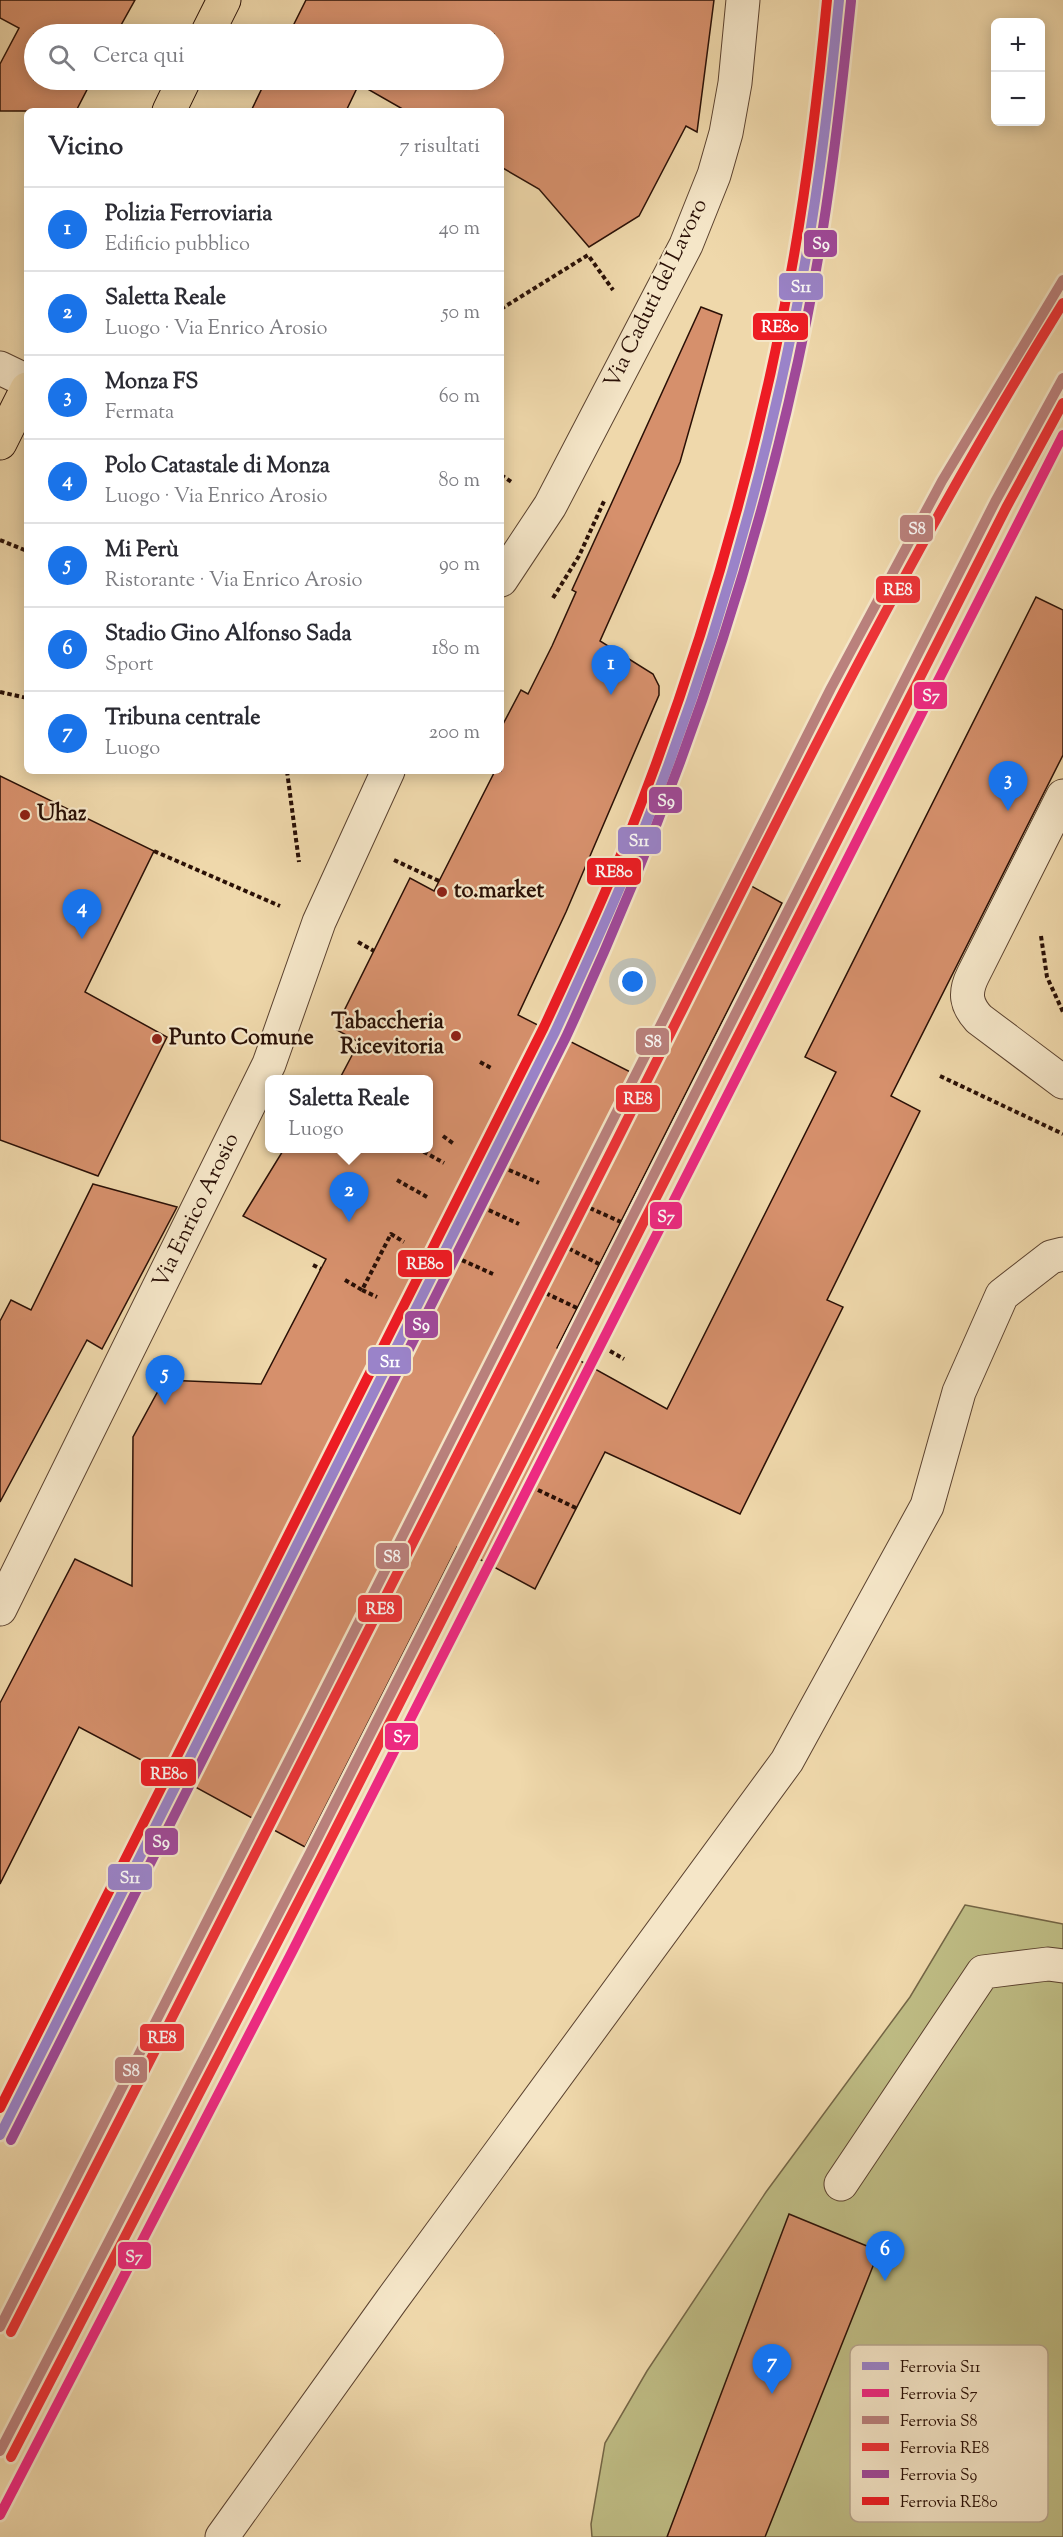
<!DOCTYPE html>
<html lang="it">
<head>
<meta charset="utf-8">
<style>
  :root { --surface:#fff; --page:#f2f2f3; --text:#2b2b33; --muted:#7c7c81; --line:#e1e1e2; --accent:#1a73e8 }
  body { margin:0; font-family:"Sorts Mill Goudy",serif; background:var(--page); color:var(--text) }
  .controls { position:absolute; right:18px; top:18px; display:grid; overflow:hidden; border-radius:9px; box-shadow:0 3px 15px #0003 }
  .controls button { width:54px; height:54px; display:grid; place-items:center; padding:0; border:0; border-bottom:2px solid var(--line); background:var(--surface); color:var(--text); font:30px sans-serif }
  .you { position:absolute; left:633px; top:982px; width:21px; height:21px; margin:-15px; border:4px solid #fff; border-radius:50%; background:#1a73e8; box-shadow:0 0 0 9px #1a73e833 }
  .badge { display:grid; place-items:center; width:39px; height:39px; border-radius:50%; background:var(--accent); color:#fff; font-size:20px; font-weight:700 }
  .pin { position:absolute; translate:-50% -50px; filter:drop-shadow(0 2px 3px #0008) }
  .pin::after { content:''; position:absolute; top:32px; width:21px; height:18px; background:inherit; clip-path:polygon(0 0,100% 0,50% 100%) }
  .popup { position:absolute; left:265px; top:1075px; width:168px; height:78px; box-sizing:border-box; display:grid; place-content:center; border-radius:9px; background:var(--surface); filter:drop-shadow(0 2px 4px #0005); font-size:20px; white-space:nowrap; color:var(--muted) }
  .popup b { font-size:22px; color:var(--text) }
  .popup::after { content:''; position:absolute; left:50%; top:100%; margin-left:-12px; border:12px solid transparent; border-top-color:var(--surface) }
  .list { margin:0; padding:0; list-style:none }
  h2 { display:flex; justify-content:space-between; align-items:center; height:78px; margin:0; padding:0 24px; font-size:26px }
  h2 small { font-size:20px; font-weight:400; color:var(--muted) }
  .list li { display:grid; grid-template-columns:39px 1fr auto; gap:18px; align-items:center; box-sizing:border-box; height:84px; padding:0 24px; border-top:2px solid var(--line) }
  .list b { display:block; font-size:22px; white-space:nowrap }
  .list p { margin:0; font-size:20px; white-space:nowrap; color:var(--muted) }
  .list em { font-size:20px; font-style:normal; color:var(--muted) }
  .icon { flex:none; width:33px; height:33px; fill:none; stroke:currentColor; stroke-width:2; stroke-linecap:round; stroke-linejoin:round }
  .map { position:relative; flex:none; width:1063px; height:2537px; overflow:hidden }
  .search { position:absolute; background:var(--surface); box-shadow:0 3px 15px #0003; left:24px; top:24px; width:480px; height:66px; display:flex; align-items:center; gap:15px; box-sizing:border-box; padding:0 21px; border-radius:33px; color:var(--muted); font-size:22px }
  .panel { position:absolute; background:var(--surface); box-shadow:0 3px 15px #0003; left:24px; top:108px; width:480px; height:666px; border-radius:9px }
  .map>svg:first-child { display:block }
  .green { fill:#bfbd85; stroke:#746646; stroke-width:1.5 }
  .building { fill:#d6906c; stroke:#2a1006; stroke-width:1.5 }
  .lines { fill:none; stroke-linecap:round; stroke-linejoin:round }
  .minor-casing { stroke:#5b422f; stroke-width:35 }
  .major-casing { stroke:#2a1006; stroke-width:35 }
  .path { stroke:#2a1006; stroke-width:4; stroke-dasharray:4.5 3; stroke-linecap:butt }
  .minor { stroke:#f5e6c8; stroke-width:33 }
  .major { stroke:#efd8ab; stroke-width:33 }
  .rail-1-casing { stroke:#f5e6c8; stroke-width:15 }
  .rail-2-casing { stroke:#f5e6c8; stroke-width:15 }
  .rail-3-casing { stroke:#f5e6c8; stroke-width:15 }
  .rail-4-casing { stroke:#f5e6c8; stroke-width:15 }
  .rail-5-casing { stroke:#f5e6c8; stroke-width:15 }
  .rail-6-casing { stroke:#f5e6c8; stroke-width:15 }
  .rail-1 { stroke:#9a83c9; stroke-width:10 }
  .rail-2 { stroke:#ed2a81; stroke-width:10 }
  .rail-3 { stroke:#ba817d; stroke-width:10 }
  .rail-4 { stroke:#ee3338; stroke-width:10 }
  .rail-5 { stroke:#a0499a; stroke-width:10 }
  .rail-6 { stroke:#ed1c24; stroke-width:10 }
  .poi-dot { fill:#8f2418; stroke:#f5e6c8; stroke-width:2 }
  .labels { text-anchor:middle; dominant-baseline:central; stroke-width:4.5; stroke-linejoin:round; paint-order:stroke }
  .street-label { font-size:22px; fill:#2a1006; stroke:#f5e6c8 }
  .poi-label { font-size:22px; font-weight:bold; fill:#2a1006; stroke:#f5e6c8; text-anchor:start }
  .key { fill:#f5e6c8; stroke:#b8a68e; stroke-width:1.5 }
  .key-label { font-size:16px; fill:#2a1006 }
  .line-badge { stroke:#f5e6c8; stroke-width:2 }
  .badge-label { font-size:16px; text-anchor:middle; font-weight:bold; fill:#fff }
</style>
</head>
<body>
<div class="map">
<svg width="1063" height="2537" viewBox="0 0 1063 2537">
  <rect width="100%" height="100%" fill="#efd8ab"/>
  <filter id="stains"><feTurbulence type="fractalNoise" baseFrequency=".00333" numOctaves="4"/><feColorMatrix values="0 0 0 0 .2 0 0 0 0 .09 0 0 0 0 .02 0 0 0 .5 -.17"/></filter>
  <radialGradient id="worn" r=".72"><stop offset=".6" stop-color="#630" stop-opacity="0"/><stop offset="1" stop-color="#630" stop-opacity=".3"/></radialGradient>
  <!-- green -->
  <path class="green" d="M 965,1905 L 1063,1924 L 1063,2537 L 592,2537 L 591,2524 L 605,2443 L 647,2371 L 766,2192 L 910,1997 Z"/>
  <!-- building -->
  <g class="building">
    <path d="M 0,0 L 135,0 L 116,34 L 34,34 L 34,80 L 92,80 L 76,111 L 0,111 L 0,64 L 19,28 L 0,18 Z"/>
    <path d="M 306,0 L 714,0 L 697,132 L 686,126 L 639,216 L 589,247 L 539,189 L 501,167 L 501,111 L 406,111 L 359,84 L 346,111 L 251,111 L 266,80 L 494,80 L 494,34 L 289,34 Z"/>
    <path d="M 701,307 L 722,315 L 680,462 L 600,641 L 653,674 L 659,686 L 659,695 L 566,912 L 518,1015 L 646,1080 L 746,883 L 782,903 L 557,1348 L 667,1409 L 836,1072 L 805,1057 L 1036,597 L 1063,610 L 1063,755 L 891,1096 L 920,1111 L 827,1300 L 843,1307 L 740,1514 L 605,1452 L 535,1589 L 457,1547 L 305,1847 L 146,1760 L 145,1762 L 79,1727 L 0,1884 L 0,1703 L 75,1559 L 132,1586 L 133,1437 L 164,1380 L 261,1384 L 326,1259 L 243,1216 L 284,1149 L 429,1149 L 429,1080 L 339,1080 L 359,1042 L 335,1029 L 410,878 L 434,891 L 495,771 L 501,771 L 501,728 L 521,690 L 528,694 L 552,646 L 576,592 L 572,590 Z"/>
    <path d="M 0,776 L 154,851 L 85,992 L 167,1037 L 98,1176 L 0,1140 Z"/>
    <path d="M 93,1184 L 177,1207 L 102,1349 L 87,1340 L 0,1502 L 0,1321 L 11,1300 L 31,1310 Z"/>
    <path d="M 789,2214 L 879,2251 L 765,2537 L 667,2537 Z"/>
  </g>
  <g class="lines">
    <defs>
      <g id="minor">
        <path d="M 0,368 L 27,381"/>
        <path d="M 501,580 L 550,506 L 686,245 L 714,175 L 726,133 L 735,83 L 743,0"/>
        <path d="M 1063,796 L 973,975 C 964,993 966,1005 979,1019 L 1063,1082"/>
        <path d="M 0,1609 L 269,1064 L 319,922 L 388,771"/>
        <path d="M 841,2184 L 983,1972 L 1048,1964 L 1063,1966"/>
        <path d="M 222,2537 L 391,2301 L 787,1761 L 927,1506 L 959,1392 L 1002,1295 L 1051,1257 L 1063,1254"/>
      </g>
      <g id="major">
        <path d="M 207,34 L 224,0"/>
        <path d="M 169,111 L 184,80"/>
        <path d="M 0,443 L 27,389"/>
      </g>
    </defs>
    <!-- minor casing -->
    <use href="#minor" class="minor-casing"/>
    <!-- major casing -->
    <use href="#major" class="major-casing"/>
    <!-- path -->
    <g class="path">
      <path d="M 501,309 L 588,255 L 613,290"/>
      <path d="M 501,475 L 513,483"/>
      <path d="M 0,540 L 27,551"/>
      <path d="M 553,598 L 579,556 L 605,499"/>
      <path d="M 0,692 L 27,698"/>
      <path d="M 287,771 L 299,862"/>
      <path d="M 154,851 L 280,906"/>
      <path d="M 394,860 L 439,881"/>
      <path d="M 1041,936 L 1047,977 L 1063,1012"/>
      <path d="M 358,942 L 374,951"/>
      <path d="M 480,1062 L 491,1068"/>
      <path d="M 940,1076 L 1063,1134"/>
      <path d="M 443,1136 L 454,1144"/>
      <path d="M 417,1148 L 444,1163"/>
      <path d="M 502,1167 L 539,1183"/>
      <path d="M 397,1180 L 427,1197"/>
      <path d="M 583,1205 L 621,1222"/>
      <path d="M 482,1207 L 519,1224"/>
      <path d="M 562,1245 L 599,1264"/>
      <path d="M 455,1257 L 493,1274"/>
      <path d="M 313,1265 L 321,1269"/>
      <path d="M 345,1280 L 362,1290 L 391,1234 L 404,1242"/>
      <path d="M 362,1290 L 377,1297"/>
      <path d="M 539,1290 L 577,1308"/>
      <path d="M 610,1351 L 624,1359"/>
      <path d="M 538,1490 L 576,1508"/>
    </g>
    <!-- minor -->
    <use href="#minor" class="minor"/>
    <!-- major -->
    <use href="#major" class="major"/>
    <defs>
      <path id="rail-1" d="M 0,2135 L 555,1032 C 583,971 611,911 636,849 C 705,677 759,497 795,316 C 816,212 829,106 839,0"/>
      <path id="rail-2" d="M 0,2515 L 292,1952 L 1063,435"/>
      <g id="rail-3">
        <path d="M 0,2327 L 311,1717 L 831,688 L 942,481 L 1063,280"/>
        <path d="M 0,2451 L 310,1853 L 995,502 L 1063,378"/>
      </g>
      <g id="rail-4">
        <path d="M 11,2332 C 214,1937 414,1541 615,1144 C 758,860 895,573 1063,303"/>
        <path d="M 11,2457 L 321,1858 L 1006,508 L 1063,403"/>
      </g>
      <path id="rail-5" d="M 11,2140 L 566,1037 C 672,807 757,568 807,318 C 828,214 840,107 851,1"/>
      <path id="rail-6" d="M 0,2108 L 544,1027 C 572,967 600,906 625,845 C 693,674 747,495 783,314 C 804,211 817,105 827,0"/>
    </defs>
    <!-- rail-1 casing -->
    <use href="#rail-1" class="rail-1-casing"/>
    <!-- rail-2 casing -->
    <use href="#rail-2" class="rail-2-casing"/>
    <!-- rail-3 casing -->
    <use href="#rail-3" class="rail-3-casing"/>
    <!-- rail-4 casing -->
    <use href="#rail-4" class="rail-4-casing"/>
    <!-- rail-5 casing -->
    <use href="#rail-5" class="rail-5-casing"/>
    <!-- rail-6 casing -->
    <use href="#rail-6" class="rail-6-casing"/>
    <!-- rail-1 -->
    <use href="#rail-1" class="rail-1"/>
    <!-- rail-2 -->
    <use href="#rail-2" class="rail-2"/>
    <!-- rail-3 -->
    <use href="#rail-3" class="rail-3"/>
    <!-- rail-4 -->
    <use href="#rail-4" class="rail-4"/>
    <!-- rail-5 -->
    <use href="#rail-5" class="rail-5"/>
    <!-- rail-6 -->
    <use href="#rail-6" class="rail-6"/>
  </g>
  <!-- markers -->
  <g class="poi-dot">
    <circle cx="25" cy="815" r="6"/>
    <circle cx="442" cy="892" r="6"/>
    <circle cx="456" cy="1036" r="6"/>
    <circle cx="157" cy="1039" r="6"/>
  </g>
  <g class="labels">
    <!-- street labels -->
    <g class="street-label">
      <text transform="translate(657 294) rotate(-64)">Via Caduti del Lavoro</text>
      <text transform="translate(197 1211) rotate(-64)">Via Enrico Arosio</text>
    </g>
    <!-- poi labels -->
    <g class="poi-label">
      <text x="37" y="815">Uhaz</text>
      <text x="454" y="892">to.market</text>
      <text x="444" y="1023" text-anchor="end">Tabaccheria<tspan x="444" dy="25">Ricevitoria</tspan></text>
      <text x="169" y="1039">Punto Comune</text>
    </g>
  </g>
  <!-- legend -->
  <rect x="850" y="2345" width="198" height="177" rx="9" class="key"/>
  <rect x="862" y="2362" width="27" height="8" fill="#9a83c9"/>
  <rect x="862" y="2389" width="27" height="8" fill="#ed2a81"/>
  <rect x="862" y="2416" width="27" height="8" fill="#ba817d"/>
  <rect x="862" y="2443" width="27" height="8" fill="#ee3338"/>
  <rect x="862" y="2470" width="27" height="8" fill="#a0499a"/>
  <rect x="862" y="2497" width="27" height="8" fill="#ed1c24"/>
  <g class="key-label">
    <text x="900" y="2372">Ferrovia S11</text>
    <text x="900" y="2399">Ferrovia S7</text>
    <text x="900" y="2426">Ferrovia S8</text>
    <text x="900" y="2453">Ferrovia RE8</text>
    <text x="900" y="2480">Ferrovia S9</text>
    <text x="900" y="2507">Ferrovia RE80</text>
  </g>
  <g class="line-badge">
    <rect x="803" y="229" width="35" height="29" rx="6" fill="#a0499a"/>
    <rect x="778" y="272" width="46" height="29" rx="6" fill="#9a83c9"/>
    <rect x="752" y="312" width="57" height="29" rx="6" fill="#ed1c24"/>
    <rect x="899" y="514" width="35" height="29" rx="6" fill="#ba817d"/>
    <rect x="875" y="575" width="46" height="29" rx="6" fill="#ee3338"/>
    <rect x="913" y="681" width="35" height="29" rx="6" fill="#ed2a81"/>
    <rect x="648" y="786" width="35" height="28" rx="6" fill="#a0499a"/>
    <rect x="617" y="826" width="45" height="29" rx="6" fill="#9a83c9"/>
    <rect x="586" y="857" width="56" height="29" rx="6" fill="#ed1c24"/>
    <rect x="635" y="1027" width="35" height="29" rx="6" fill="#ba817d"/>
    <rect x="615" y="1084" width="46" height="29" rx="6" fill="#ee3338"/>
    <rect x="649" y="1201" width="34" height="29" rx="6" fill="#ed2a81"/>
    <rect x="397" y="1249" width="56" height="29" rx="6" fill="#ed1c24"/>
    <rect x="404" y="1310" width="35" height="29" rx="6" fill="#a0499a"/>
    <rect x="367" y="1346" width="45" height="29" rx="6" fill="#9a83c9"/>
    <rect x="375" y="1542" width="35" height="28" rx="6" fill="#ba817d"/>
    <rect x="357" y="1594" width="46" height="29" rx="6" fill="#ee3338"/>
    <rect x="384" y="1722" width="35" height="29" rx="6" fill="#ed2a81"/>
    <rect x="140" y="1758" width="57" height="29" rx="6" fill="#ed1c24"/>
    <rect x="144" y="1827" width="35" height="29" rx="6" fill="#a0499a"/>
    <rect x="107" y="1863" width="46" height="28" rx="6" fill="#9a83c9"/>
    <rect x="139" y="2023" width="46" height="29" rx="6" fill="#ee3338"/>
    <rect x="114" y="2056" width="34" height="28" rx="6" fill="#ba817d"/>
    <rect x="117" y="2241" width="35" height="29" rx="6" fill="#ed2a81"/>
  </g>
  <g class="badge-label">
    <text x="821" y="249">S9</text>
    <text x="801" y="292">S11</text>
    <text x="780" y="332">RE80</text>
    <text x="917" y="534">S8</text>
    <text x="898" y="595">RE8</text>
    <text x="931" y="701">S7</text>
    <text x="666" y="806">S9</text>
    <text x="639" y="846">S11</text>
    <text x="614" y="877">RE80</text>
    <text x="653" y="1047">S8</text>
    <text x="638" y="1104">RE8</text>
    <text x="666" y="1222">S7</text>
    <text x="425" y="1269">RE80</text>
    <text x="421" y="1330">S9</text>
    <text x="390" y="1367">S11</text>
    <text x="392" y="1562">S8</text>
    <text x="380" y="1614">RE8</text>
    <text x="402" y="1742">S7</text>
    <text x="169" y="1779">RE80</text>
    <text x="161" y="1847">S9</text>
    <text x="130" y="1883">S11</text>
    <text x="162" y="2043">RE8</text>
    <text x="131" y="2076">S8</text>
    <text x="134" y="2262">S7</text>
  </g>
  <rect width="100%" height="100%" filter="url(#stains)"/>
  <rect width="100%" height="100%" fill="url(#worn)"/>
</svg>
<div class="controls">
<button>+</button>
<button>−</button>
</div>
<div class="you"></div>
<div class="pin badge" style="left:611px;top:695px">1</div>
<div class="pin badge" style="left:349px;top:1222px">2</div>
<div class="popup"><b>Saletta Reale</b>Luogo</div>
<div class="pin badge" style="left:1008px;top:811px">3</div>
<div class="pin badge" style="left:82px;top:939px">4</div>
<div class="pin badge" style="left:165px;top:1405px">5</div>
<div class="pin badge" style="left:885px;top:2281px">6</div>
<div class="pin badge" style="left:772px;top:2394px">7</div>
<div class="search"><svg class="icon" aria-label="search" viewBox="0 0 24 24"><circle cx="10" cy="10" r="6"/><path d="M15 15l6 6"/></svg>Cerca qui</div>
<section class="panel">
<h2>Vicino<small>7 risultati</small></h2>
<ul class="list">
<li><span class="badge">1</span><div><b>Polizia Ferroviaria</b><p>Edificio pubblico</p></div><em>40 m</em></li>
<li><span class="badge">2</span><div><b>Saletta Reale</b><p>Luogo · Via Enrico Arosio</p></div><em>50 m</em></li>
<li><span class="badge">3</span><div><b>Monza FS</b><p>Fermata</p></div><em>60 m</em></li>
<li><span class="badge">4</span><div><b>Polo Catastale di Monza</b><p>Luogo · Via Enrico Arosio</p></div><em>80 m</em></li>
<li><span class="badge">5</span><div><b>Mi Perù</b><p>Ristorante · Via Enrico Arosio</p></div><em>90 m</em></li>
<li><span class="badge">6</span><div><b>Stadio Gino Alfonso Sada</b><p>Sport</p></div><em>180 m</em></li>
<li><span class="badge">7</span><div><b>Tribuna centrale</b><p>Luogo</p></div><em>200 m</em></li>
</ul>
</section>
</div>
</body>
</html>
